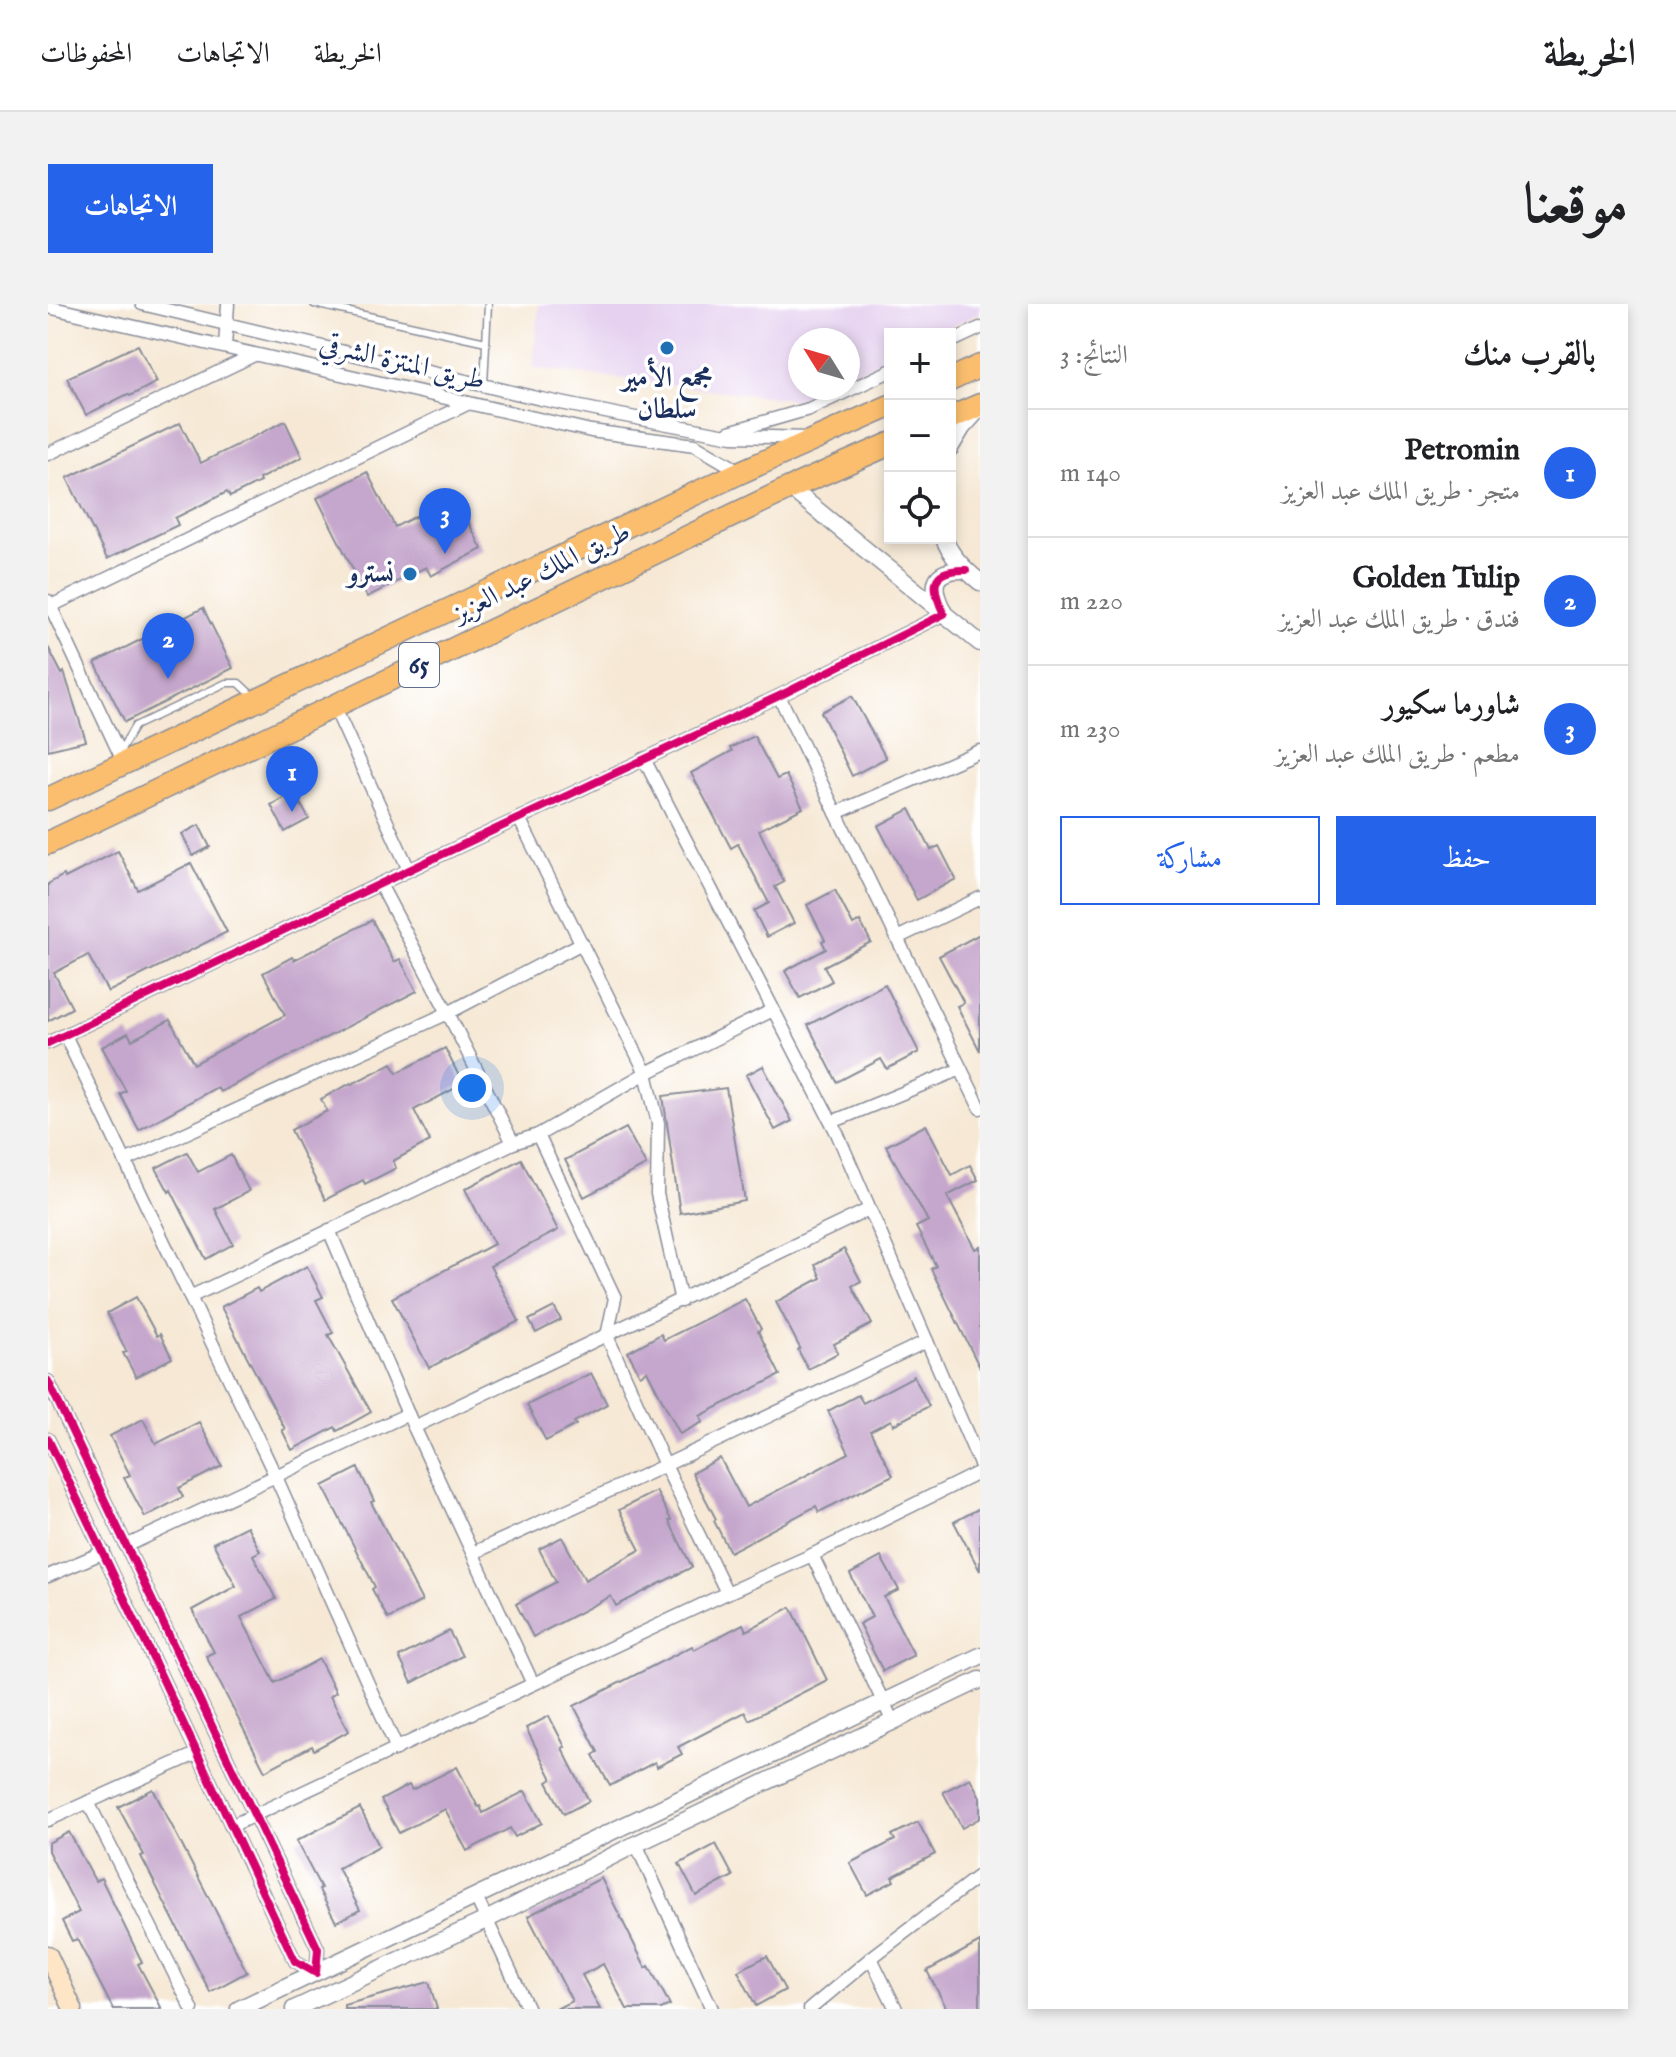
<!DOCTYPE html>
<html lang="ar">
<head>
<meta charset="utf-8">
<style>
  :root { --surface:#fff; --page:#f2f2f2; --text:#202124; --muted:#757577; --line:#e0e0e0; --accent:#2563eb }
  body { margin:0; font-family:"IM FELL English",Amiri,serif; background:var(--page); color:var(--text); direction:rtl }
  .controls { position:absolute; right:24px; top:24px; display:grid; overflow:hidden; border-radius:0px; box-shadow:0 4px 12px #0003 }
  .controls button { width:72px; height:72px; display:grid; place-items:center; padding:0; border:0; border-bottom:2px solid var(--line); background:var(--surface); color:var(--text); font:40px sans-serif }
  .compass { position:absolute; left:740px; top:24px; width:72px; height:72px; border-radius:50%; background:var(--surface); box-shadow:0 4px 12px #0003; rotate:307deg }
  .you { position:absolute; left:424px; top:784px; width:28px; height:28px; margin:-20px; border:6px solid #fff; border-radius:50%; background:#1a73e8; box-shadow:0 0 0 12px #1a73e833 }
  .badge { display:grid; place-items:center; width:52px; height:52px; border-radius:50%; background:var(--accent); color:#fff; font-size:26px; font-weight:700 }
  .pin { position:absolute; translate:-50% -66px; filter:drop-shadow(0 2px 4px #0008) }
  .pin::after { content:''; position:absolute; top:42px; width:28px; height:24px; background:inherit; clip-path:polygon(0 0,100% 0,50% 100%) }
  .list { margin:0; padding:0; list-style:none }
  h2 { display:flex; justify-content:space-between; align-items:center; height:104px; margin:0; padding:0 32px; font-size:34px }
  h2 small { font-size:26px; font-weight:400; color:var(--muted) }
  .list li { display:grid; grid-template-columns:52px 1fr auto; gap:24px; align-items:center; box-sizing:border-box; height:128px; padding:0 32px; border-top:2px solid var(--line) }
  .list b { display:block; font-size:30px; white-space:nowrap }
  .list p { margin:0; font-size:26px; white-space:nowrap; color:var(--muted) }
  .list em { font-size:26px; font-style:normal; color:var(--muted) }
  .actions { display:flex; gap:16px; padding:24px 32px }
  .actions a { flex:1; padding:18px 0; border:2px solid var(--accent); border-radius:0px; text-align:center; font-size:28px; color:var(--accent) }
  .actions .main { background:var(--accent); color:#fff }
  .icon { flex:none; width:44px; height:44px; fill:none; stroke:currentColor; stroke-width:2; stroke-linecap:round; stroke-linejoin:round }
  .map { position:relative; flex:none; width:932px; height:1705px; overflow:hidden; direction:ltr; border-radius:0px }
  header { display:flex; align-items:center; gap:48px; box-sizing:border-box; height:112px; padding:0 40px; background:var(--surface); border-bottom:2px solid var(--line) }
  header strong { font-size:38px }
  nav { display:flex; gap:44px; margin-inline-start:auto; font-size:28px }
  .intro { display:flex; align-items:center; justify-content:space-between; box-sizing:border-box; height:192px; padding:0 48px }
  h1 { margin:0; font-size:56px }
  .button { padding:20px 36px; border-radius:0px; background:var(--accent); color:#fff; font-size:28px; font-weight:700 }
  main { display:flex; gap:48px; padding:0 48px }
  aside { flex:1; background:var(--surface); border-radius:0px; box-shadow:0 4px 12px #0003 }
  .map>svg:first-child { display:block }
  .built { fill:#e6d2f0 }
  .building { fill:#c5a6cc }
  .lines { fill:none; stroke-linecap:round; stroke-linejoin:round }
  .service-casing { stroke:#888c99; stroke-width:9 }
  .minor-casing { stroke:#888c99; stroke-width:15 }
  .tertiary-casing { stroke:#888c99; stroke-width:19 }
  .secondary-casing { stroke:#888c99; stroke-width:21 }
  .trunk-casing { stroke:#888c99; stroke-width:25 }
  .service { stroke:#fff; stroke-width:6 }
  .minor { stroke:#fff; stroke-width:12 }
  .tertiary { stroke:#fff; stroke-width:16 }
  .secondary { stroke:#fde5c5; stroke-width:18 }
  .trunk { stroke:#fbbe6e; stroke-width:22 }
  .cycleway-casing { stroke:#fff; stroke-width:13 }
  .cycleway { stroke:#d6006c; stroke-width:8 }
  .poi-dot { fill:#1f6fb2; stroke:#fff; stroke-width:3 }
  .labels { text-anchor:middle; dominant-baseline:central; stroke-width:7; stroke-linejoin:round; paint-order:stroke }
  .shield { fill:#fff; stroke:#5f6d8e; stroke-width:2 }
  .shield-label { font-size:26px; font-weight:bold; fill:#1b2f5e }
  .street-label { font-size:28px; fill:#1b2f5e; stroke:#fff }
  .poi-label { font-size:28px; font-weight:bold; fill:#1b2f5e; stroke:#fff }
</style>
</head>
<body>
<header>
<strong>الخريطة</strong>
<nav><a>الخريطة</a><a>الاتجاهات</a><a>المحفوظات</a></nav>
</header>
<div class="intro"><h1>موقعنا</h1><a class="button">الاتجاهات</a></div>
<main>
<aside>
<h2>بالقرب منك<small>النتائج: 3</small></h2>
<ul class="list">
<li><span class="badge">1</span><div><b>Petromin</b><p>متجر · طريق الملك عبد العزيز</p></div><em>140 m</em></li>
<li><span class="badge">2</span><div><b>Golden Tulip</b><p>فندق · طريق الملك عبد العزيز</p></div><em>220 m</em></li>
<li><span class="badge">3</span><div><b>شاورما سكيور</b><p>مطعم · طريق الملك عبد العزيز</p></div><em>230 m</em></li>
</ul>
<div class="actions"><a class="main">حفظ</a><a>مشاركة</a></div>
</aside>
<div class="map">
<svg width="932" height="1705" viewBox="0 0 932 1705">
  <rect width="100%" height="100%" fill="#fff"/>
  <filter id="ink" filterUnits="userSpaceOnUse"><feTurbulence type="fractalNoise" baseFrequency=".0125" numOctaves="2"/><feDisplacementMap in="SourceGraphic" scale="16" xChannelSelector="R" yChannelSelector="G"/><feConvolveMatrix kernelMatrix="1 2 1 2 8 2 1 2 1" color-interpolation-filters="sRGB"/></filter>
  <filter id="wash" filterUnits="userSpaceOnUse"><feTurbulence type="fractalNoise" baseFrequency=".006" numOctaves="4" result="noise"/><feDisplacementMap in="SourceGraphic" scale="32" xChannelSelector="R" yChannelSelector="G"/><feGaussianBlur stdDeviation="1.8" result="paint"/><feColorMatrix in="noise" values="0 0 0 0 0 0 0 0 0 0 0 0 0 0 0 0 0 1.4 0 .05"/><feComposite in="paint" operator="in"/></filter>
  <g filter="url(#wash)">
    <rect width="100%" height="100%" fill="#f6e8d4"/>
    <!-- built -->
    <path class="built" d="M 491,0 L 932,0 L 932,9 L 888,30 L 842,30 L 842,52 L 800,72 L 800,36 L 752,36 L 752,84 L 774,84 L 749,96 L 485,64 Z"/>
    <g id="blocks">
      <!-- building -->
      <g class="building">
        <path d="M 90,41 L 109,78 L 82,92 L 80,90 L 38,111 L 19,74 Z"/>
        <path d="M 237,117 L 254,153 L 211,175 L 212,178 L 182,193 L 179,188 L 127,214 L 130,221 L 59,255 L 19,174 L 132,119 L 153,159 Z"/>
        <path d="M 319,168 L 347,223 L 407,192 L 434,245 L 383,272 L 378,263 L 319,293 L 269,194 Z"/>
        <path d="M 155,304 L 185,364 L 77,418 L 47,359 Z"/>
        <path d="M 0,343 L 14,370 L 16,368 L 38,437 L 0,446 Z"/>
        <path d="M 804,392 L 838,454 L 804,472 L 773,408 Z"/>
        <path d="M 706,432 L 729,475 L 738,471 L 755,504 L 711,526 L 736,578 L 727,583 L 746,619 L 719,633 L 706,607 L 721,599 L 690,540 L 683,544 L 643,469 L 684,447 L 682,444 Z"/>
        <path d="M 246,488 L 261,515 L 237,528 L 223,501 Z"/>
        <path d="M 862,505 L 883,546 L 891,542 L 908,575 L 869,596 L 830,522 Z"/>
        <path d="M 151,521 L 162,543 L 145,552 L 134,530 Z"/>
        <path d="M 70,547 L 90,586 L 143,559 L 179,628 L 60,688 L 40,651 L 6,669 L 24,704 L 0,717 L 0,580 L 16,571 L 17,574 Z"/>
        <path d="M 787,586 L 805,621 L 812,617 L 823,638 L 776,662 L 784,677 L 752,694 L 737,667 L 778,645 L 774,637 L 777,636 L 759,601 Z"/>
        <path d="M 324,616 L 346,658 L 352,655 L 369,687 L 172,788 L 169,783 L 91,826 L 72,790 L 78,787 L 54,743 L 80,729 L 84,736 L 122,716 L 146,760 L 237,711 L 215,669 L 244,653 L 246,656 Z"/>
        <path d="M 932,630 L 932,747 L 909,702 L 916,699 L 891,652 Z"/>
        <path d="M 837,680 L 871,748 L 839,765 L 833,755 L 789,778 L 760,721 Z"/>
        <path d="M 397,744 L 415,780 L 366,806 L 382,837 L 345,857 L 348,864 L 317,880 L 315,876 L 277,896 L 243,826 L 279,807 L 273,795 L 303,779 L 304,780 L 344,759 L 349,769 Z"/>
        <path d="M 715,762 L 744,817 L 727,826 L 698,771 Z"/>
        <path d="M 678,784 L 697,897 L 632,909 L 615,792 Z"/>
        <path d="M 878,821 L 904,871 L 922,861 L 930,876 L 899,892 L 927,945 L 932,942 L 932,1064 L 883,965 L 888,962 L 868,923 L 880,917 L 838,842 Z"/>
        <path d="M 578,824 L 598,861 L 536,893 L 517,856 Z"/>
        <path d="M 139,848 L 150,868 L 183,851 L 201,887 L 167,905 L 185,940 L 158,955 L 123,886 L 121,888 L 108,864 Z"/>
        <path d="M 473,855 L 510,926 L 442,962 L 471,1017 L 381,1064 L 344,994 L 446,940 L 417,885 Z"/>
        <path d="M 796,945 L 813,977 L 804,982 L 824,1020 L 786,1040 L 790,1049 L 760,1065 L 750,1046 L 752,1044 L 728,998 L 773,974 L 767,961 Z"/>
        <path d="M 259,962 L 275,993 L 268,996 L 285,1029 L 280,1031 L 323,1108 L 289,1127 L 287,1123 L 244,1146 L 234,1126 L 237,1125 L 173,1003 L 209,984 L 211,988 Z"/>
        <path d="M 88,993 L 109,1032 L 112,1030 L 124,1054 L 88,1073 L 75,1049 L 79,1048 L 59,1009 Z"/>
        <path d="M 697,995 L 713,1025 L 710,1027 L 732,1071 L 652,1112 L 655,1118 L 632,1130 L 599,1067 L 592,1071 L 580,1048 L 613,1030 L 616,1036 Z"/>
        <path d="M 506,1003 L 513,1016 L 488,1029 L 481,1016 Z"/>
        <path d="M 543,1069 L 559,1100 L 526,1118 L 528,1121 L 498,1137 L 479,1101 Z"/>
        <path d="M 866,1072 L 881,1102 L 845,1121 L 843,1116 L 822,1127 L 845,1171 L 771,1208 L 768,1202 L 682,1248 L 666,1217 L 668,1215 L 644,1169 L 672,1154 L 698,1203 L 801,1149 L 780,1107 L 810,1091 L 815,1099 Z"/>
        <path d="M 95,1115 L 108,1140 L 151,1118 L 174,1162 L 131,1184 L 135,1193 L 97,1213 L 76,1174 L 82,1171 L 62,1132 Z"/>
        <path d="M 310,1164 L 326,1197 L 323,1198 L 374,1297 L 340,1315 L 324,1285 L 327,1283 L 275,1182 Z"/>
        <path d="M 608,1187 L 623,1216 L 621,1217 L 644,1263 L 568,1302 L 563,1292 L 485,1333 L 468,1300 L 508,1278 L 491,1245 L 514,1233 L 537,1276 L 592,1246 L 571,1206 Z"/>
        <path d="M 932,1204 L 932,1267 L 906,1218 Z"/>
        <path d="M 199,1222 L 212,1247 L 205,1251 L 228,1295 L 193,1313 L 227,1379 L 271,1355 L 288,1388 L 282,1392 L 301,1427 L 266,1446 L 264,1442 L 217,1467 L 158,1352 L 166,1348 L 144,1306 L 188,1282 L 165,1239 Z"/>
        <path d="M 833,1253 L 851,1286 L 836,1293 L 866,1351 L 835,1367 L 811,1320 L 824,1313 L 802,1270 Z"/>
        <path d="M 743,1303 L 779,1376 L 701,1416 L 697,1408 L 630,1443 L 634,1450 L 609,1463 L 607,1458 L 562,1482 L 545,1451 L 550,1448 L 526,1402 L 644,1342 L 646,1346 L 695,1320 L 698,1327 Z"/>
        <path d="M 401,1327 L 414,1352 L 364,1379 L 351,1353 Z"/>
        <path d="M 501,1412 L 517,1443 L 514,1444 L 541,1497 L 516,1510 L 499,1478 L 504,1475 L 478,1424 Z"/>
        <path d="M 409,1463 L 430,1503 L 432,1502 L 435,1509 L 477,1487 L 494,1519 L 467,1533 L 462,1524 L 419,1547 L 397,1505 L 351,1529 L 333,1496 L 361,1481 L 364,1486 Z"/>
        <path d="M 922,1474 L 932,1493 L 932,1514 L 914,1524 L 895,1488 Z"/>
        <path d="M 105,1485 L 199,1668 L 162,1688 L 93,1552 L 96,1551 L 70,1503 Z"/>
        <path d="M 312,1504 L 331,1542 L 290,1564 L 312,1606 L 288,1618 L 271,1586 L 273,1584 L 248,1537 Z"/>
        <path d="M 870,1518 L 887,1550 L 844,1573 L 846,1577 L 819,1591 L 802,1559 L 847,1536 L 844,1531 Z"/>
        <path d="M 21,1528 L 47,1577 L 53,1574 L 94,1658 L 90,1660 L 114,1705 L 65,1705 L 29,1635 L 24,1637 L 14,1617 L 31,1608 L 0,1547 L 0,1539 Z"/>
        <path d="M 668,1540 L 685,1572 L 648,1592 L 631,1560 Z"/>
        <path d="M 553,1574 L 598,1664 L 601,1662 L 622,1701 L 613,1705 L 579,1705 L 555,1660 L 534,1671 L 552,1705 L 508,1705 L 524,1697 L 480,1612 Z"/>
        <path d="M 932,1638 L 932,1705 L 899,1705 L 879,1667 Z"/>
        <path d="M 719,1652 L 737,1686 L 708,1702 L 690,1667 Z"/>
        <path d="M 381,1678 L 389,1705 L 296,1705 L 296,1701 Z"/>
      </g>
    </g>
  </g>
  <g filter="url(#ink)">
    <use href="#blocks" fill-opacity="0" stroke="#888c99" stroke-width="2"/>
    <g class="lines">
      <defs>
        <g id="service">
          <path d="M 266,0 L 438,38"/>
          <path d="M 436,81 L 440,0"/>
          <path d="M 72,447 L 87,422 L 178,379 L 191,379 L 207,394"/>
        </g>
        <g id="minor">
          <path d="M 94,0 L 493,95 L 572,111 L 684,132 L 760,134"/>
          <path d="M 0,3 L 543,127 L 647,141 L 693,168"/>
          <path d="M 902,38 L 932,24"/>
          <path d="M 177,42 L 180,0"/>
          <path d="M 681,128 L 761,105 L 842,67"/>
          <path d="M 0,150 L 206,51"/>
          <path d="M 0,297 L 76,459"/>
          <path d="M 3,302 L 421,99"/>
          <path d="M 731,392 L 932,804"/>
          <path d="M 286,402 L 361,566"/>
          <path d="M 596,455 L 789,829 L 932,1160"/>
          <path d="M 788,509 L 932,447"/>
          <path d="M 471,514 L 598,769 L 610,819 L 609,890 L 633,997"/>
          <path d="M 332,580 L 400,709 L 465,839"/>
          <path d="M 849,634 L 932,594"/>
          <path d="M 17,731 L 228,1173 L 349,1445"/>
          <path d="M 0,739 L 361,566 L 731,392 L 896,310"/>
          <path d="M 784,818 L 913,765"/>
          <path d="M 490,831 L 567,994 L 559,1032 L 617,1161 L 679,1289"/>
          <path d="M 77,857 L 400,709 L 534,639"/>
          <path d="M 281,926 L 360,1110 L 485,1380"/>
          <path d="M 142,993 L 465,839 L 490,831 L 598,769 L 725,706"/>
          <path d="M 0,1077 L 270,1645 L 268,1669 L 247,1657 C 164,1483 85,1308 0,1135"/>
          <path d="M 366,1123 L 822,905"/>
          <path d="M 78,1242 L 360,1110"/>
          <path d="M 425,1249 L 607,1166 L 879,1037"/>
          <path d="M 764,1251 L 845,1418"/>
          <path d="M 0,1272 L 56,1248"/>
          <path d="M 40,1498 L 144,1705"/>
          <path d="M 0,1516 L 148,1450"/>
          <path d="M 183,1522 L 679,1289 L 764,1251 L 932,1168"/>
          <path d="M 588,1540 L 664,1705"/>
          <path d="M 428,1593 L 480,1705"/>
          <path d="M 823,1654 L 848,1705"/>
          <path d="M 762,1705 L 823,1654 L 932,1571"/>
        </g>
        <g id="tertiary">
          <path d="M 902,144 L 914,124 L 932,104"/>
          <path d="M 742,184 L 932,339"/>
          <path d="M 896,234 C 902,252 917,266 932,278"/>
          <path d="M 895,307 C 882,281 884,265 918,266"/>
          <path d="M 191,1705 L 932,1352"/>
          <path d="M 246,1705 L 438,1616 L 588,1540 L 932,1376"/>
        </g>
        <path id="secondary" d="M 0,1651 L 25,1705"/>
        <g id="trunk">
          <path d="M 902,76 L 932,62"/>
          <path d="M 902,114 L 932,101"/>
          <path d="M 0,495 L 693,168 L 842,102"/>
          <path d="M 0,539 L 742,184 L 842,140"/>
        </g>
      </defs>
      <!-- service casing -->
      <use href="#service" class="service-casing"/>
      <!-- minor casing -->
      <use href="#minor" class="minor-casing"/>
      <!-- tertiary casing -->
      <use href="#tertiary" class="tertiary-casing"/>
      <!-- secondary casing -->
      <use href="#secondary" class="secondary-casing"/>
      <!-- trunk casing -->
      <use href="#trunk" class="trunk-casing"/>
      <!-- service -->
      <use href="#service" class="service"/>
      <!-- minor -->
      <use href="#minor" class="minor"/>
      <!-- tertiary -->
      <use href="#tertiary" class="tertiary"/>
      <!-- secondary -->
      <use href="#secondary" class="secondary"/>
      <!-- trunk -->
      <use href="#trunk" class="trunk"/>
      <defs>
        <g id="cycleway">
          <path d="M 0,739 L 361,566 L 731,392 L 896,310 C 883,283 881,265 918,266"/>
          <path d="M 0,1077 L 270,1645 L 268,1669 L 247,1657 C 164,1483 85,1308 0,1135"/>
        </g>
      </defs>
      <!-- cycleway casing -->
      <use href="#cycleway" class="cycleway-casing"/>
      <!-- cycleway -->
      <use href="#cycleway" class="cycleway"/>
    </g>
  </g>
  <!-- markers -->
  <g class="poi-dot">
    <circle cx="619" cy="44" r="8"/>
    <circle cx="362" cy="270" r="8"/>
  </g>
  <g class="labels">
    <!-- shield labels -->
    <rect class="shield" x="351" y="339" width="40" height="44" rx="6"/>
    <g class="shield-label">
      <text x="371" y="361">65</text>
    </g>
    <!-- street labels -->
    <g class="street-label">
      <text transform="translate(354 59) rotate(13)">طريق المنتزة الشرقي</text>
      <text transform="translate(494 269) rotate(-26)">طريق الملك عبد العزيز</text>
    </g>
    <!-- poi labels -->
    <g class="poi-label">
      <text x="619" y="74">مجمع الأمير<tspan x="619" dy="32">سلطان</tspan></text>
      <text x="346" y="270" text-anchor="end">نسترو</text>
    </g>
  </g>
</svg>
<div class="controls">
<button>+</button>
<button>−</button>
<button><svg class="icon" aria-label="locate" viewBox="0 0 24 24"><circle cx="12" cy="12" r="6"/><path d="M12 2v4M12 18v4M2 12h4M18 12h4"/></svg></button>
</div>
<svg class="compass" viewBox="-18 -18 36 36"><path d="M0-13l5 13h-10z" fill="#e53935"/><path d="M0 13l5-13h-10z" fill="#757577"/></svg>
<div class="you"></div>
<div class="pin badge" style="left:244px;top:508px">1</div>
<div class="pin badge" style="left:120px;top:375px">2</div>
<div class="pin badge" style="left:397px;top:250px">3</div>
</div>
</main>
</body>
</html>
